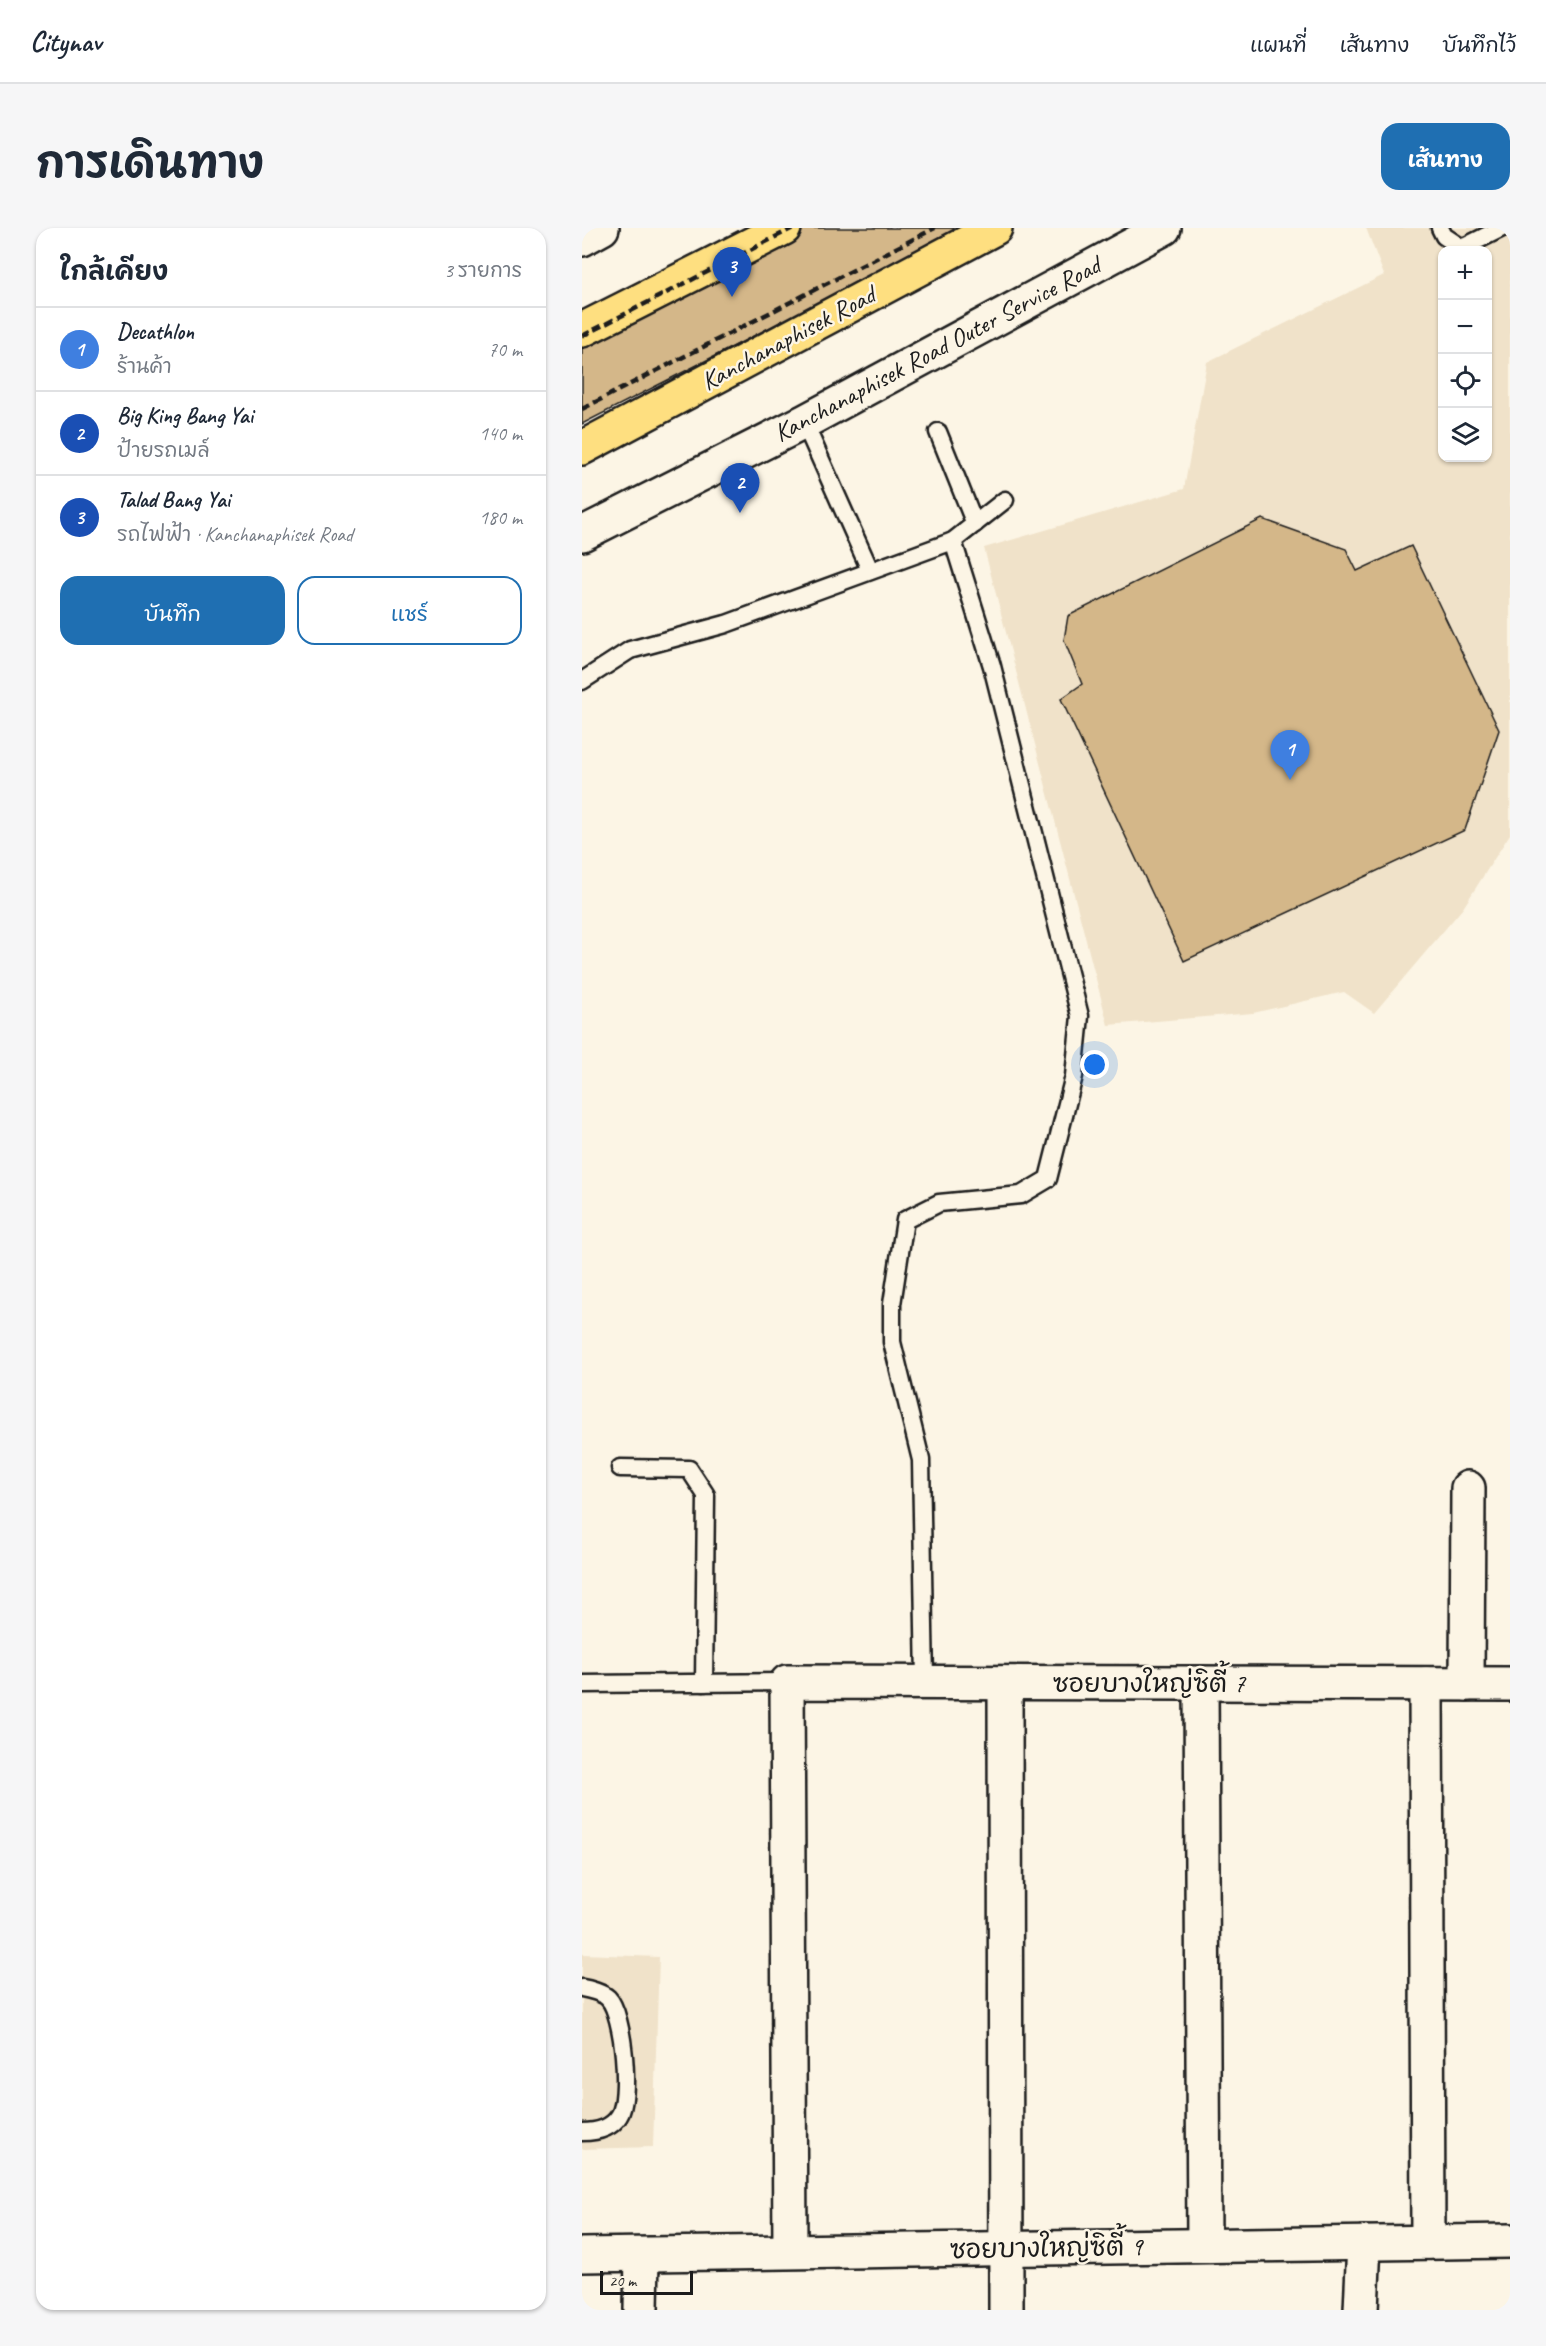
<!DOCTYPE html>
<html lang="th">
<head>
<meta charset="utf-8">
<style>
  :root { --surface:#fff; --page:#f6f6f7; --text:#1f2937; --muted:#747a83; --line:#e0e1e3; --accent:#1f6fb2 }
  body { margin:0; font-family:Caveat,"Playpen Sans Thai",sans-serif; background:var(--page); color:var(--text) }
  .controls { position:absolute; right:18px; top:18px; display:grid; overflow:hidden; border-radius:12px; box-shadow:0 2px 4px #0004 }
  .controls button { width:54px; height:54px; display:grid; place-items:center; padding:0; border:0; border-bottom:2px solid var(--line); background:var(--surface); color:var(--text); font:30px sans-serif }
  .scale { position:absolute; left:18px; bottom:15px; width:93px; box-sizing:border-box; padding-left:6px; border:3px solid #1c1c1c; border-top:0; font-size:16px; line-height:21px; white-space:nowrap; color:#1c1c1c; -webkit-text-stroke:4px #fcf5e5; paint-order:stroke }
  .you { position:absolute; left:513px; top:837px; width:21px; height:21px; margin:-15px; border:4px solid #fff; border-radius:50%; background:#1a73e8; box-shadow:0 0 0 9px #1a73e833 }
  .badge { display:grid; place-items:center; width:39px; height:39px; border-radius:50%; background:var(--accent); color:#fff; font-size:20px; font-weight:700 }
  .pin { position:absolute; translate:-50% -50px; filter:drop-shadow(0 2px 3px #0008) }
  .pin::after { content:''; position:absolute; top:32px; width:21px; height:18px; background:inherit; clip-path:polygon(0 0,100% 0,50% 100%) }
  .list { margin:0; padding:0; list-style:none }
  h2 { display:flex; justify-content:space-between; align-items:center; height:78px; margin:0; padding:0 24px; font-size:26px }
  h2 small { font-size:20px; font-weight:400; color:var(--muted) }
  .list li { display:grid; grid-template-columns:39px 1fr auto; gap:18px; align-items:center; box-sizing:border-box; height:84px; padding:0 24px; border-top:2px solid var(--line) }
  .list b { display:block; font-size:22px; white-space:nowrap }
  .list p { margin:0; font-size:20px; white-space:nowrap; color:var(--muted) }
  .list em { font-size:20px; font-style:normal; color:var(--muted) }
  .actions { display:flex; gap:12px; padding:18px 24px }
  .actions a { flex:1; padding:14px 0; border:2px solid var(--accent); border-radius:18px; text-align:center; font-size:21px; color:var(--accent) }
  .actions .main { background:var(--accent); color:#fff }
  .icon { flex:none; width:33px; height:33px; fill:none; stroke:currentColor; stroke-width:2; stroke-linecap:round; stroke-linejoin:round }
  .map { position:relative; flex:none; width:928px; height:2082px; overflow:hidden; border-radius:18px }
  header { display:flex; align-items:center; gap:36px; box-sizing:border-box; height:84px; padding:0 30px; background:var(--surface); border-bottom:2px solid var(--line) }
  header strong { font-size:28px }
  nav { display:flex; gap:33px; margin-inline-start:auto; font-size:21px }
  .intro { display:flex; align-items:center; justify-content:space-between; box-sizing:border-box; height:144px; padding:0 36px }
  h1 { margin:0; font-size:42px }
  .button { padding:15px 27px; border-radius:18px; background:var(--accent); color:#fff; font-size:21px; font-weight:700 }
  main { display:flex; gap:36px; padding:0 36px }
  aside { flex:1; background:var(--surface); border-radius:18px; box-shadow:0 2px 4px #0004 }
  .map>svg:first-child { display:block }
  .built { fill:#f0e2c9; fill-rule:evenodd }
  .building { fill:#d4b789; stroke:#1c1c1c; stroke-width:1.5 }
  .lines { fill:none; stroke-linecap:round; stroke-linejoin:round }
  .service-casing { stroke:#1c1c1c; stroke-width:21 }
  .minor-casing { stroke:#1c1c1c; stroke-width:38 }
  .secondary-casing { stroke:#1c1c1c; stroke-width:38 }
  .trunk-casing { stroke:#1c1c1c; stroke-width:38 }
  .service { stroke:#fcf5e5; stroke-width:16 }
  .minor { stroke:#fcf5e5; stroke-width:33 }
  .secondary { stroke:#fcf5e5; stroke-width:33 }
  .trunk { stroke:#fedf80; stroke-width:33 }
  .rail { stroke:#1c1c1c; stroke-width:4.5; stroke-dasharray:9 4.5; stroke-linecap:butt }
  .labels { text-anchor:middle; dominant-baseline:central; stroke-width:5; stroke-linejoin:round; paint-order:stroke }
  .street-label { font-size:26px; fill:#1c1c1c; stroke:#fcf5e5 }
</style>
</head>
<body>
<header>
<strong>Citynav</strong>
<nav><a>แผนที่</a><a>เส้นทาง</a><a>บันทึกไว้</a></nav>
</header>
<div class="intro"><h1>การเดินทาง</h1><a class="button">เส้นทาง</a></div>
<main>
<aside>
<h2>ใกล้เคียง<small>3 รายการ</small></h2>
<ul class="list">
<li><span class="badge" style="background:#3f7fe0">1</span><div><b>Decathlon</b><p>ร้านค้า</p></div><em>70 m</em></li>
<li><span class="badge" style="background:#1a4fb4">2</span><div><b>Big King Bang Yai</b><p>ป้ายรถเมล์</p></div><em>140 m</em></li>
<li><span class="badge" style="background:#1a4fb4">3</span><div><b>Talad Bang Yai</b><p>รถไฟฟ้า · Kanchanaphisek Road</p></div><em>180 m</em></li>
</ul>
<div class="actions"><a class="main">บันทึก</a><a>แชร์</a></div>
</aside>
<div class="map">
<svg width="928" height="2082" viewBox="0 0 928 2082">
  <rect width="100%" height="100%" fill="#fcf5e5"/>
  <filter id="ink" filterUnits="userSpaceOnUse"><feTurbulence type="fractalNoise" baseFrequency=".0167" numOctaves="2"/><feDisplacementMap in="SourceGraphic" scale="12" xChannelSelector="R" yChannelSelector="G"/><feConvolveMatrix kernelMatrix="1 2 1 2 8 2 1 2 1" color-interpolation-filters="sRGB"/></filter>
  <g filter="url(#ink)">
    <!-- built -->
    <g class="built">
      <path d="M 784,0 L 925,0 L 928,8 L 928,606 L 881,680 L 792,785 L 762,764 L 671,785 L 526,797 L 402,320 L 602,261 L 625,134 L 802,47 ZM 861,22 L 906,22 L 906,230 L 861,230 Z"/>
      <path d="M 0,1726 L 77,1729 L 71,1919 L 0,1921 Z"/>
    </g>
    <!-- building -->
    <g class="building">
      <path d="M 186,0 L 382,0 L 0,196 L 0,95 Z"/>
      <path d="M 680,291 L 764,321 L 775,343 L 829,318 L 917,502 L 883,602 L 602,733 L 479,471 L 500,456 L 482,412 L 486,388 Z"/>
    </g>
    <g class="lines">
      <defs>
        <g id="service">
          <path d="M 858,0 L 862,8 L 880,20 L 920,0"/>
          <path d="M 222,194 L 288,342"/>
          <path d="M 356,204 L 393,296"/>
          <path d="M 0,453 L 48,422 L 144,396 L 371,313 L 423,272"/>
          <path d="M 38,1240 L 107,1241 L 124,1267 L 122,1455"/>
          <path d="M 343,1454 L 339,1232 L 310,1114 L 310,1076 L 323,992 L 357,975 L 439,967 L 466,951 L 492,848 L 498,788 L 410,438 L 371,313"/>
          <path d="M 0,1456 L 205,1454"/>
          <path d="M 0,1760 C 7,1761 21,1765 26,1770 C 42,1786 49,1870 37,1888 C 29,1901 14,1904 0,1904"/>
        </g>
        <g id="minor">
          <path d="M 423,1455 L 424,2082"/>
          <path d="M 619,1455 L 622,2017"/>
          <path d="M 844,1456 L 846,2014"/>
          <path d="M 885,1456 L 886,1260"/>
          <path d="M 208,2023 L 205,1454 L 928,1456"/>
          <path d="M 0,2027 L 928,2013"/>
          <path d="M 59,2082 L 60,2027"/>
          <path d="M 779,2082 L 782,2015"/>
        </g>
        <g id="secondary">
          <path d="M 0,11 L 20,0"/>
          <path d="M 0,306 L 222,194 L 582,0"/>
        </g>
        <g id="trunk">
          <path d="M 0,102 L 202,0"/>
          <path d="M 0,220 L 413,0"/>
        </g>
      </defs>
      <!-- service casing -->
      <use href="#service" class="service-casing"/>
      <!-- minor casing -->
      <use href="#minor" class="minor-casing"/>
      <!-- secondary casing -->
      <use href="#secondary" class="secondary-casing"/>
      <!-- trunk casing -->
      <use href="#trunk" class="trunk-casing"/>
      <!-- service -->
      <use href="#service" class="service"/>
      <!-- minor -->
      <use href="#minor" class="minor"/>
      <!-- secondary -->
      <use href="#secondary" class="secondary"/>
      <!-- trunk -->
      <use href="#trunk" class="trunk"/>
      <!-- rail -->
      <g class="rail">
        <path d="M 0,108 L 211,0"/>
        <path d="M 0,181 L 353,0"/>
      </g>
    </g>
  </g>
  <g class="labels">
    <!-- street labels -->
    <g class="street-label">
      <text transform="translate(206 110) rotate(-28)">Kanchanaphisek Road</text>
      <text transform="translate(355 121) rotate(-28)">Kanchanaphisek Road Outer Service Road</text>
      <text x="567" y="1455">ซอยบางใหญ่ซิตี้ 7</text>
      <text transform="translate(464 2020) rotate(-1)">ซอยบางใหญ่ซิตี้ 9</text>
    </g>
  </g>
</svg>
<div class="controls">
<button>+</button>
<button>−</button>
<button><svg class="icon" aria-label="locate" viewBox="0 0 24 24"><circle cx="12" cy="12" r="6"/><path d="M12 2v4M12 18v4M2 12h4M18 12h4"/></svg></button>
<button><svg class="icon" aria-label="layers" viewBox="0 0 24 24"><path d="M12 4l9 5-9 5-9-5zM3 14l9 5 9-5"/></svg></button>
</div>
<div class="scale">20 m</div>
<div class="you"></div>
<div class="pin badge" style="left:708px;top:552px;background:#3f7fe0">1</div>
<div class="pin badge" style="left:158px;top:285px;background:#1a4fb4">2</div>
<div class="pin badge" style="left:150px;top:69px;background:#1a4fb4">3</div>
</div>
</main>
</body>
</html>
